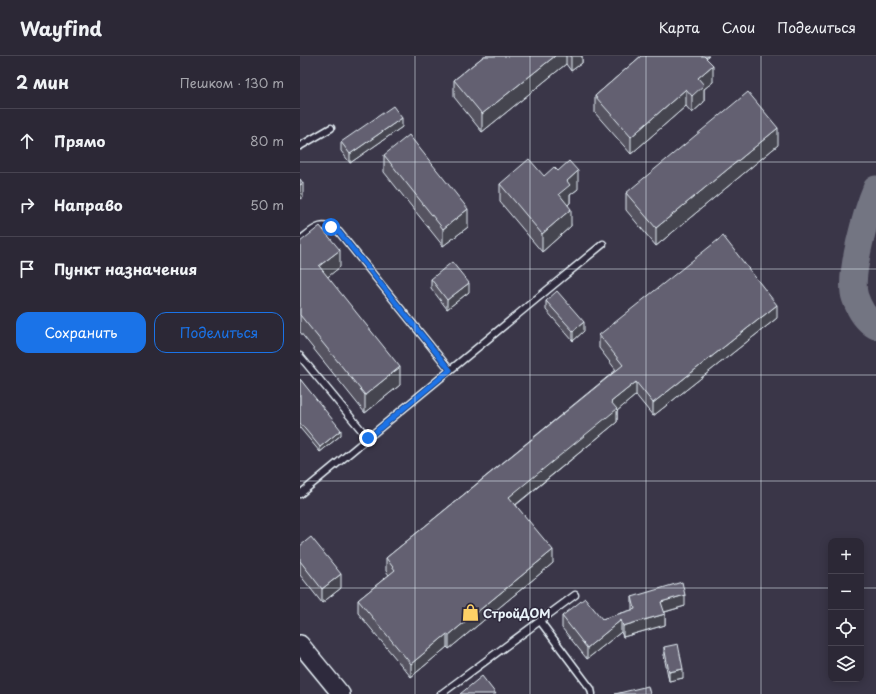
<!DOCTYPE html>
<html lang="ru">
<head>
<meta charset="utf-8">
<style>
  :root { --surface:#2c2836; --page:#383442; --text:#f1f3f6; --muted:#a6a6ad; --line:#484451; --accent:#1a73e8 }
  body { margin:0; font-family:"Playpen Sans",sans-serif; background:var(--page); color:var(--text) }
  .controls { position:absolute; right:12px; bottom:12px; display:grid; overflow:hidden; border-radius:8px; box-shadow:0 2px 10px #0003 }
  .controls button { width:36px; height:36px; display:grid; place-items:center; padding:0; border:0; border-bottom:1px solid var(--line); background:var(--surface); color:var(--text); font:20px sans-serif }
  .stop { position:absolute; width:12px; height:12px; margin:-9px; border:3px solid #1a73e8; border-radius:50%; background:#fff }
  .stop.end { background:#1a73e8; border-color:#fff; box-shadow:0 1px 4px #0008 }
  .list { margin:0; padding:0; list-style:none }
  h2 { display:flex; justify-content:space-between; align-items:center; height:52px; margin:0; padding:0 16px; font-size:17px }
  h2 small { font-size:13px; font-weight:400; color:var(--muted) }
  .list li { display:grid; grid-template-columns:26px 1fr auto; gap:12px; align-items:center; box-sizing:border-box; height:64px; padding:0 16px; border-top:1px solid var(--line) }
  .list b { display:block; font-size:15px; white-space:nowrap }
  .list em { font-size:13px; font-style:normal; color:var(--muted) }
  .actions { display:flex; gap:8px; padding:12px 16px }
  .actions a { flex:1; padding:9px 0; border:1px solid var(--accent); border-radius:12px; text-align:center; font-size:14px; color:var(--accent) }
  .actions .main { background:var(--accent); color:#fff }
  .icon { flex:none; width:22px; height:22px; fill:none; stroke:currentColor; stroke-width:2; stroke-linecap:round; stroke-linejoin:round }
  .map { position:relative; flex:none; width:576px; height:638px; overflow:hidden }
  header { display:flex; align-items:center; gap:24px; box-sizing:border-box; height:56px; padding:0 20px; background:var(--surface); border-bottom:1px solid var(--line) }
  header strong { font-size:19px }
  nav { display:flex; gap:22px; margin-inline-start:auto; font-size:14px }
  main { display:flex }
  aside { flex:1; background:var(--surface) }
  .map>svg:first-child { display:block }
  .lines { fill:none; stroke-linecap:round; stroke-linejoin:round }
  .river { stroke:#737482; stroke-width:27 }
  .lane-casing { stroke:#e8f1f8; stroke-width:9 }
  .secondary-casing { stroke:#e8f1f8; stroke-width:20 }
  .lane { stroke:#2f2a3d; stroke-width:6 }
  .secondary { stroke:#2f2a3d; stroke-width:17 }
  .wall { fill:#555361; stroke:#e8f1f8 }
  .shaded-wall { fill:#45444f; stroke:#e8f1f8 }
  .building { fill:#636171; stroke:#e8f1f8 }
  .route { stroke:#1a73e8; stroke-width:5 }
  .grid { fill:none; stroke:#e8f1f8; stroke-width:1; stroke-opacity:0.55 }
  .labels { text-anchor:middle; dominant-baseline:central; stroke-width:3; stroke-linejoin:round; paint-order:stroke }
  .poi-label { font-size:12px; font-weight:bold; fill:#e8f1f8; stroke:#2f2a3d; text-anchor:start }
</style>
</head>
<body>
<header>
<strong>Wayfind</strong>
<nav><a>Карта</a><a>Слои</a><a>Поделиться</a></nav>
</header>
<main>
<aside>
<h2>2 мин<small>Пешком · 130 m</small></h2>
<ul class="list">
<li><svg class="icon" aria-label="ahead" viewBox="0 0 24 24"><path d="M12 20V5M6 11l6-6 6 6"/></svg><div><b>Прямо</b></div><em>80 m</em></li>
<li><svg class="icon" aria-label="right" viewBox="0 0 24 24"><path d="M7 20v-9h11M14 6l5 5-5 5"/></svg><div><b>Направо</b></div><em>50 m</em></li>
<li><svg class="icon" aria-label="arrive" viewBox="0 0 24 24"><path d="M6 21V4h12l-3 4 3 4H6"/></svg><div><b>Пункт назначения</b></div></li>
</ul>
<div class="actions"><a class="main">Сохранить</a><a>Поделиться</a></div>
</aside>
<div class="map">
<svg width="576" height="638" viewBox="0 0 576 638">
  <rect width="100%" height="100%" fill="#3a3648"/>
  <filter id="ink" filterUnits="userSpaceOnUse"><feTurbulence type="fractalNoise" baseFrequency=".025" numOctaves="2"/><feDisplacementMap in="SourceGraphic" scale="8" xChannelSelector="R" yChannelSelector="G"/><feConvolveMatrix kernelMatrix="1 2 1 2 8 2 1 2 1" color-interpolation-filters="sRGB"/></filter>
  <g filter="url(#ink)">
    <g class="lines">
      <!-- river -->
      <path class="river" d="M 576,133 C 567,154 548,220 555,241 C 559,253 566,264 576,270"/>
      <defs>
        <g id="lane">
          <path d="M 0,90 L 31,72"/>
          <path d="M 0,184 C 14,173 21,164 39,176 L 150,314"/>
          <path d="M 0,300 L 68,382"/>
          <path d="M 0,438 L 303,188"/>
          <path d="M 240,565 L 291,633 L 292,638"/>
          <path d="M 141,638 L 275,539"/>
        </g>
        <path id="secondary" d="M 0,588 L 41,638"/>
      </defs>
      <!-- lane casing -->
      <use href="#lane" class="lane-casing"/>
      <!-- secondary casing -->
      <use href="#secondary" class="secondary-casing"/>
      <!-- lane -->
      <use href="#lane" class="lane"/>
      <!-- secondary -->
      <use href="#secondary" class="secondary"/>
    </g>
    <!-- wall -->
    <g class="wall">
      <path d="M 184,0 L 282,0 L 282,7 L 271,15 L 266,8 L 182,76 L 154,41 L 154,24 Z"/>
      <path d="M 341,0 L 409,0 L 406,2 L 413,26 L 404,33 L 404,46 L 392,57 L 386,50 L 331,98 L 295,57 L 295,40 Z"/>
      <path d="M 102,71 L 50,107 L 41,95 L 41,86 Z"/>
      <path d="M 478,89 L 356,190 L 326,154 L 326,137 Z"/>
      <path d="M 84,99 L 168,171 L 143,190 L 84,116 Z"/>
      <path d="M 258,115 L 278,133 L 270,139 L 270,147 L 268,149 L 271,170 L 242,196 L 200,146 L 200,128 L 244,120 Z"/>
      <path d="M 0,186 L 40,211 L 27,221 L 100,329 L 65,357 L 0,276 Z"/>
      <path d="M 131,223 L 169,236 L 147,253 L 131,232 Z"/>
      <path d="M 246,245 L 284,275 L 273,285 L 246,254 Z"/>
      <path d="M 477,262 L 353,360 L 336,339 L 317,355 L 317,366 L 216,449 L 253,507 L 149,593 L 147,591 L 111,621 L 58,557 L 58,544 L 89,519 L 86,515 L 86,502 L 316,314 L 299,292 L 299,279 Z"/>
      <path d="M 0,323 L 41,379 L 20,396 L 0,372 Z"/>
      <path d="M 0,490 L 41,532 L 22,547 L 0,519 Z"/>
      <path d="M 332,541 L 385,550 L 365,556 L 365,569 L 323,581 L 321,576 L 287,603 L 262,572 L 262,560 L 302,563 L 332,554 Z"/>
      <path d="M 364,591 L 383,622 L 369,625 L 364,600 Z"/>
    </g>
    <!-- shaded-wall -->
    <g class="shaded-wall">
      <path d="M 255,0 L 266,0 L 266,8 L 182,76 L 182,58 Z"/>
      <path d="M 271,0 L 282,0 L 282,7 L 271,15 Z"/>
      <path d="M 413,9 L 413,26 L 404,33 L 404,46 L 392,57 L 392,40 L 398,22 Z"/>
      <path d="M 386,33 L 386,50 L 331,98 L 331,81 Z"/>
      <path d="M 102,62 L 102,71 L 50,107 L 50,98 Z"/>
      <path d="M 478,72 L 478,89 L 356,190 L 356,172 Z"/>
      <path d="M 278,115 L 278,133 L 270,139 L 270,147 L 259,156 L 259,138 L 267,125 Z"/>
      <path d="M 3,127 L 3,141 L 0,143 L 0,129 Z"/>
      <path d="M 168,153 L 168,171 L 143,190 L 143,173 Z"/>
      <path d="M 271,153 L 271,170 L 242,196 L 242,178 Z"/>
      <path d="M 40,194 L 40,211 L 19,228 L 19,210 Z"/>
      <path d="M 169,227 L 169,236 L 147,253 L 147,244 Z"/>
      <path d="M 477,249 L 477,262 L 353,360 L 353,347 Z"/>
      <path d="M 284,266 L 284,275 L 273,285 L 273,275 Z"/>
      <path d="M 100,311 L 100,329 L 65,357 L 65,339 Z"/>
      <path d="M 336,326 L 336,339 L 317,355 L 317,366 L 209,454 L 209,441 L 311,346 Z"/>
      <path d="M 41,374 L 41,379 L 20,396 L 20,391 Z"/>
      <path d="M 253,494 L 253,507 L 149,593 L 149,579 Z"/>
      <path d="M 41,518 L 41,532 L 22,547 L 22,533 Z"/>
      <path d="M 385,539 L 385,550 L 361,557 L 361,546 Z"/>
      <path d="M 365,558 L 365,569 L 323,581 L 323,570 Z"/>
      <path d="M 321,564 L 321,576 L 287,603 L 287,592 Z"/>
      <path d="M 147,578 L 147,591 L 111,621 L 111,608 Z"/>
      <path d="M 383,613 L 383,622 L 369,625 L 369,616 Z"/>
    </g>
    <!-- building -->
    <g class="building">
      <path d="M 184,0 L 255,0 L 182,58 L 154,24 Z"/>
      <path d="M 341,0 L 404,0 L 413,9 L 398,22 L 404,29 L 392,40 L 386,33 L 331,81 L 295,40 Z"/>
      <path d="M 448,36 L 478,72 L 356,172 L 326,137 Z"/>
      <path d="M 93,50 L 102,62 L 50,98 L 41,86 Z"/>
      <path d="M 109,79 L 168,153 L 143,173 L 84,99 Z"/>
      <path d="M 229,103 L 244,120 L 254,111 L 258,115 L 269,105 L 278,115 L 267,125 L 270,129 L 259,138 L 271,153 L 242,178 L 200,128 Z"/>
      <path d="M 0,123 L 3,127 L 0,129 Z"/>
      <path d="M 20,170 L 40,194 L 19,210 L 100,311 L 65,339 L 0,259 L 0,186 Z"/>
      <path d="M 423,180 L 477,249 L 353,347 L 336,326 L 311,346 L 317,353 L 209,441 L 253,494 L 149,579 L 147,578 L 111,608 L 58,544 L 95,514 L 86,502 L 323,309 L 299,279 Z"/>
      <path d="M 152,206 L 169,227 L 147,244 L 131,223 Z"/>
      <path d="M 257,235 L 284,266 L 273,275 L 246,245 Z"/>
      <path d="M 0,323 L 41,374 L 20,391 L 0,367 Z"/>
      <path d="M 11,481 L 41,518 L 22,533 L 0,505 L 0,490 Z"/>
      <path d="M 382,526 L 385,539 L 361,546 L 365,558 L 323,570 L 321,564 L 287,592 L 262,560 L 285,542 L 302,563 L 335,553 L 332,541 Z"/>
      <path d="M 378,588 L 383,613 L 369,616 L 364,591 Z"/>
      <path d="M 182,620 L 196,638 L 160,638 Z"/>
      <path d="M 348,630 L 350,638 L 315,638 Z"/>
    </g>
  </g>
  <g class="lines" filter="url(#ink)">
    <!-- route -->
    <path class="route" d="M 31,171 L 39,176 L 150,314 L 68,382"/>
  </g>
  <!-- grid -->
  <path class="grid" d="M 115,0 L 115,638M 230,0 L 230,638M 346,0 L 346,638M 461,0 L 461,638M 0,106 L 576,106M 0,213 L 576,213M 0,319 L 576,319M 0,425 L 576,425M 0,532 L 531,532M 561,532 L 576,532"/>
  <!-- icons -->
  <defs>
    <symbol id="shop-bare" viewBox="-9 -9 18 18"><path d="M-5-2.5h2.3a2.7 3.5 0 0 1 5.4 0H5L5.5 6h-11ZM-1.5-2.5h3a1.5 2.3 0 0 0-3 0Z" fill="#ffd166" stroke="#2f2a3d" stroke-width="2.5" paint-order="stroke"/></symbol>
  </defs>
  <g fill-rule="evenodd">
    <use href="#shop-bare" x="158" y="544" width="25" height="25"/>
  </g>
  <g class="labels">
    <!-- poi labels -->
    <g class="poi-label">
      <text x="183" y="557">СтройДОМ</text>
    </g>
  </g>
</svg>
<div class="controls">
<button>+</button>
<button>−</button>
<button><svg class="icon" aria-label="locate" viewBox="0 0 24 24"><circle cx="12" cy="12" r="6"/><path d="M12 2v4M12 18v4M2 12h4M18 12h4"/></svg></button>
<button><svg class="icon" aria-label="layers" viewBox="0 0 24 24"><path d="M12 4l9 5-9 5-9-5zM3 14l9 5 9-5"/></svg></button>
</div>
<div class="stop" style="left:31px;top:171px"></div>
<div class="stop end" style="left:68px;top:382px"></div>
</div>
</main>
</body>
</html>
